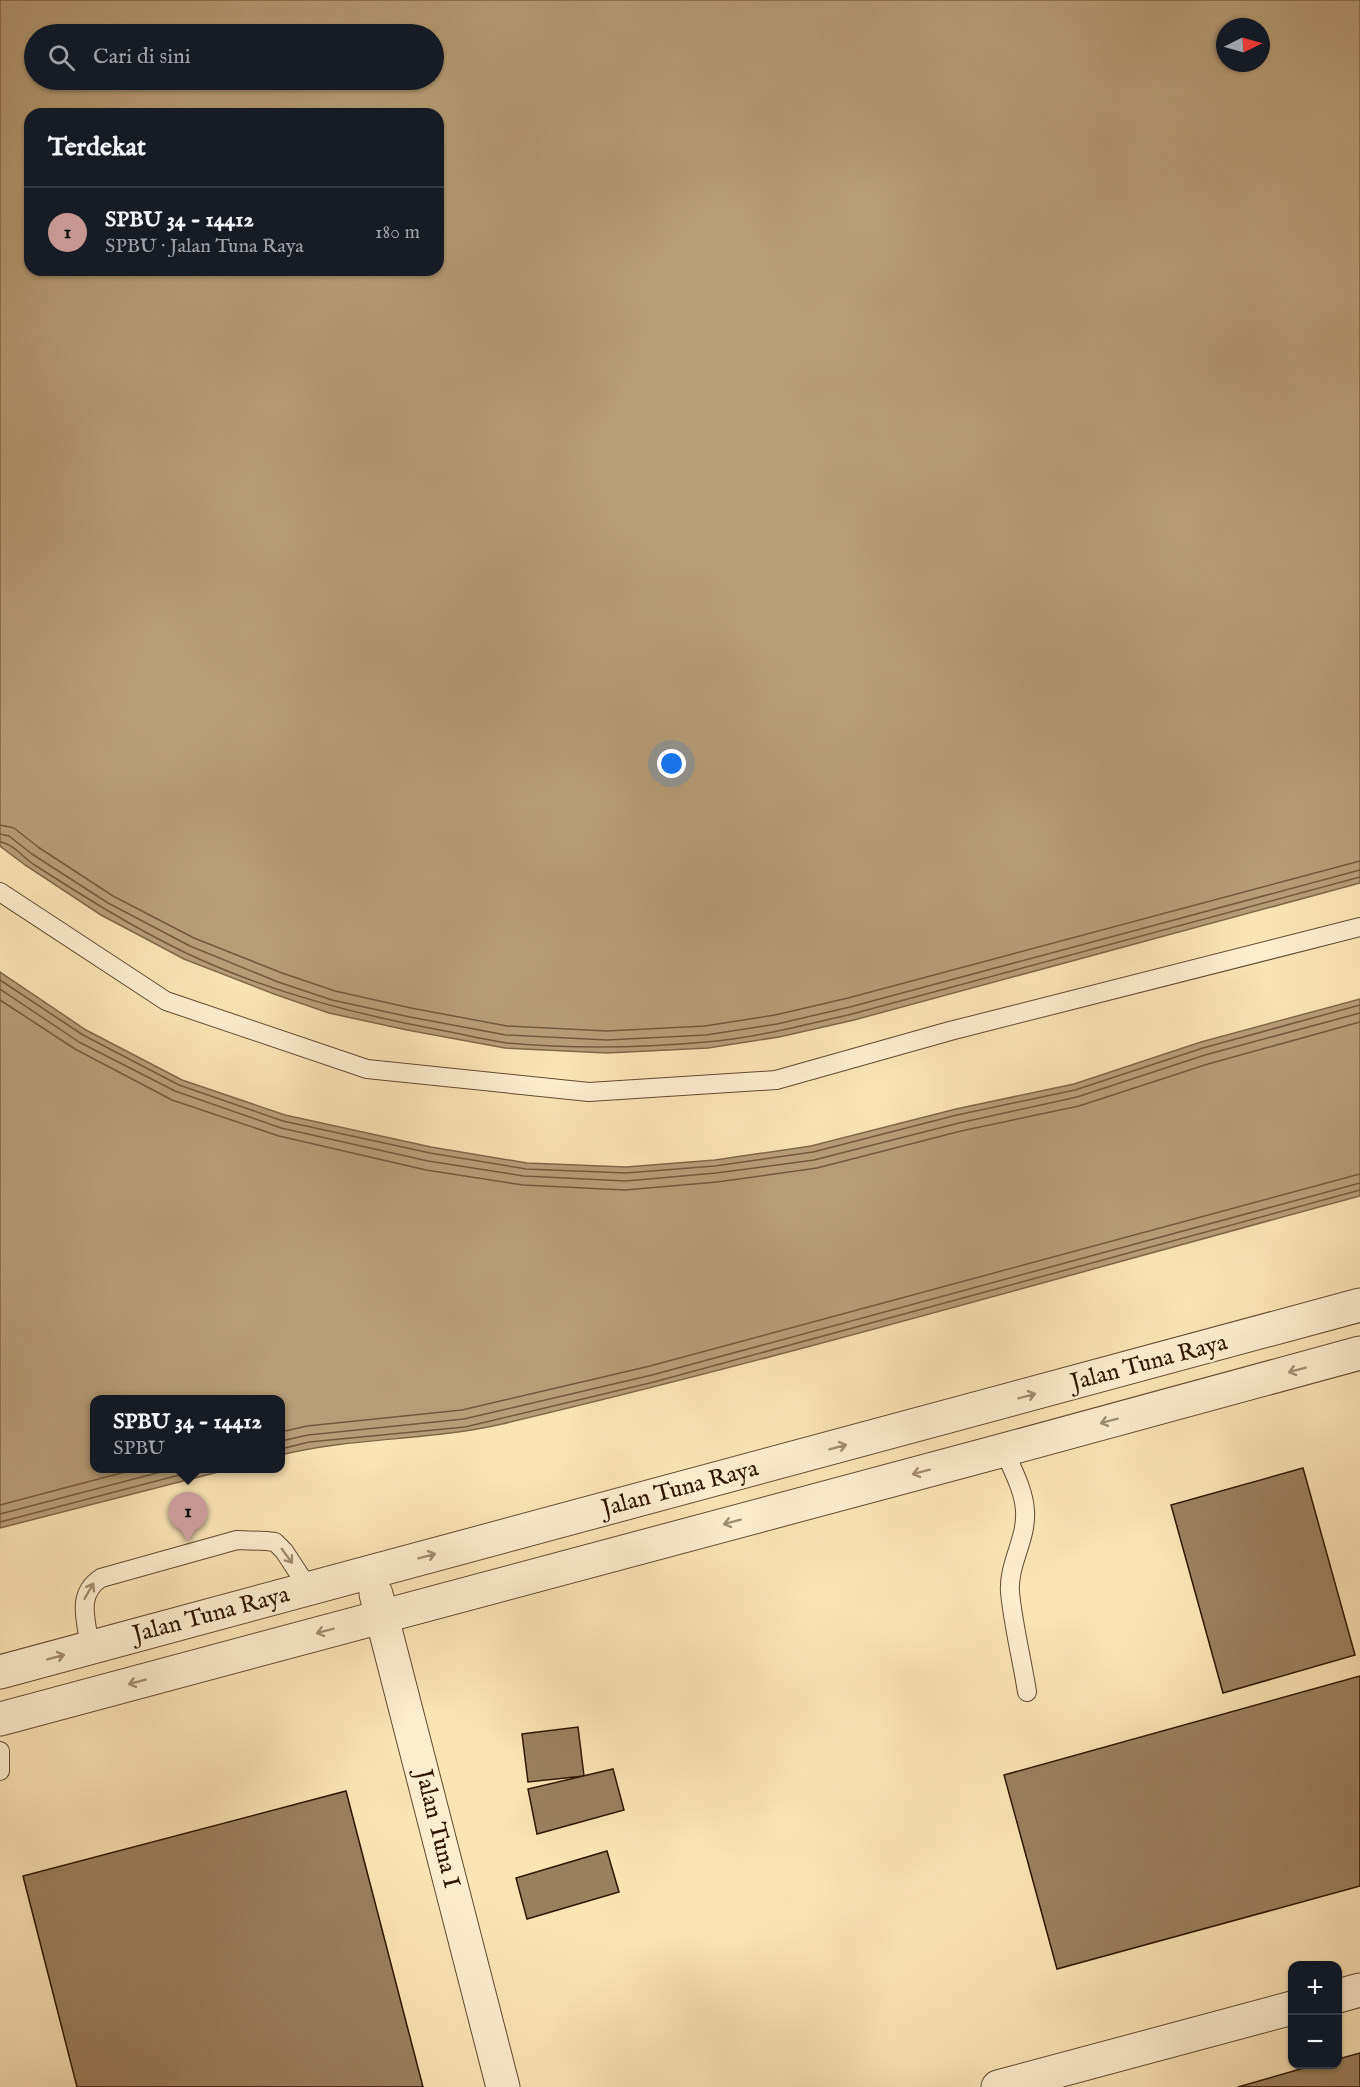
<!DOCTYPE html>
<html lang="id">
<head>
<meta charset="utf-8">
<style>
  :root { --surface:#171b24; --page:#20242c; --text:#f1f3f6; --muted:#9ea1a6; --line:#363941; --accent:#c59692 }
  body { margin:0; font-family:"IM FELL English",serif; background:var(--page); color:var(--text) }
  .controls { position:absolute; right:18px; bottom:18px; display:grid; overflow:hidden; border-radius:12px; box-shadow:0 2px 4px #0004 }
  .controls button { width:54px; height:54px; display:grid; place-items:center; padding:0; border:0; border-bottom:2px solid var(--line); background:var(--surface); color:var(--text); font:30px sans-serif }
  .compass { position:absolute; left:1216px; top:18px; width:54px; height:54px; border-radius:50%; background:var(--surface); box-shadow:0 2px 4px #0004; rotate:85deg }
  .you { position:absolute; left:672px; top:764px; width:21px; height:21px; margin:-15px; border:4px solid #fff; border-radius:50%; background:#1a73e8; box-shadow:0 0 0 9px #1a73e833 }
  .badge { display:grid; place-items:center; width:39px; height:39px; border-radius:50%; background:var(--accent); color:#111; font-size:20px; font-weight:700 }
  .pin { position:absolute; translate:-50% -50px; filter:drop-shadow(0 2px 3px #0008) }
  .pin::after { content:''; position:absolute; top:32px; width:21px; height:18px; background:inherit; clip-path:polygon(0 0,100% 0,50% 100%) }
  .popup { position:absolute; left:90px; top:1395px; width:195px; height:78px; box-sizing:border-box; display:grid; place-content:center; border-radius:12px; background:var(--surface); filter:drop-shadow(0 2px 4px #0005); font-size:20px; white-space:nowrap; color:var(--muted) }
  .popup b { font-size:22px; color:var(--text) }
  .popup::after { content:''; position:absolute; left:50%; top:100%; margin-left:-12px; border:12px solid transparent; border-top-color:var(--surface) }
  .list { margin:0; padding:0; list-style:none }
  h2 { display:flex; justify-content:space-between; align-items:center; height:78px; margin:0; padding:0 24px; font-size:26px }
  h2 small { font-size:20px; font-weight:400; color:var(--muted) }
  .list li { display:grid; grid-template-columns:39px 1fr auto; gap:18px; align-items:center; box-sizing:border-box; height:90px; padding:0 24px; border-top:2px solid var(--line) }
  .list b { display:block; font-size:22px; white-space:nowrap }
  .list p { margin:0; font-size:20px; white-space:nowrap; color:var(--muted) }
  .list em { font-size:20px; font-style:normal; color:var(--muted) }
  .icon { flex:none; width:33px; height:33px; fill:none; stroke:currentColor; stroke-width:2; stroke-linecap:round; stroke-linejoin:round }
  .map { position:relative; flex:none; width:1360px; height:2087px; overflow:hidden }
  .search { position:absolute; background:var(--surface); box-shadow:0 2px 4px #0004; left:24px; top:24px; width:420px; height:66px; display:flex; align-items:center; gap:15px; box-sizing:border-box; padding:0 21px; border-radius:33px; color:var(--muted); font-size:22px }
  .panel { position:absolute; background:var(--surface); box-shadow:0 2px 4px #0004; left:24px; top:108px; width:420px; height:168px; border-radius:18px }
  .map>svg:first-child { display:block }
  .water { fill:#b69e77; stroke:#816748; stroke-width:1.5; fill-rule:evenodd }
  .lines { fill:none; stroke-linecap:round; stroke-linejoin:round }
  .shore { stroke:#745a3c; stroke-width:1.5 }
  .building { fill:#9a815e; stroke:#311501; stroke-width:1.5 }
  .service-casing { stroke:#63492e; stroke-width:20 }
  .minor-casing { stroke:#63492e; stroke-width:35 }
  .tertiary-casing { stroke:#63492e; stroke-width:35 }
  .service { stroke:#fcedce; stroke-width:18 }
  .minor { stroke:#fcedce; stroke-width:33 }
  .tertiary { stroke:#fcedce; stroke-width:33 }
  .oneway { stroke:#a18c72 }
  .labels { text-anchor:middle; dominant-baseline:central; stroke-width:5; stroke-linejoin:round; paint-order:stroke }
  .street-label { font-size:24px; fill:#311501; stroke:#fcedce }
</style>
</head>
<body>
<div class="map">
<svg width="1360" height="2087" viewBox="0 0 1360 2087">
  <rect width="100%" height="100%" fill="#fae4b4"/>
  <filter id="stains"><feTurbulence type="fractalNoise" baseFrequency=".00333" numOctaves="4"/><feColorMatrix values="0 0 0 0 .2 0 0 0 0 .09 0 0 0 0 .02 0 0 0 .5 -.17"/></filter>
  <radialGradient id="worn" r=".72"><stop offset=".6" stop-color="#630" stop-opacity="0"/><stop offset="1" stop-color="#630" stop-opacity=".3"/></radialGradient>
  <!-- water -->
  <g class="water">
    <path d="M 0,0 L 1360,0 L 1360,883 L 854,1020 L 779,1037 L 708,1048 L 607,1053 L 505,1048 L 407,1030 L 329,1013 L 274,994 L 184,959 L 101,915 L 25,865 L 0,846 ZM 1225,27 L 1261,27 L 1261,63 L 1225,63 ZM 34,34 L 434,34 L 434,80 L 34,80 ZM 30,114 L 438,114 L 438,270 L 30,270 Z"/>
    <path d="M 0,972 L 86,1030 L 182,1080 L 285,1115 L 431,1147 L 527,1163 L 626,1167 L 715,1160 L 811,1146 L 956,1109 L 1074,1084 L 1201,1042 L 1360,999 L 1360,1196 C 1074,1273 790,1356 502,1424 C 429,1441 353,1437 281,1455 L 281,1400 L 95,1400 L 95,1468 L 230,1469 L 0,1528 Z"/>
  </g>
  <g class="lines">
    <!-- shore -->
    <g class="shore">
      <path d="M 0,825 L 14,828 L 38,847 L 113,896 L 194,938 L 282,973 L 335,991 L 411,1008 L 507,1026 L 607,1031 L 705,1026 L 775,1015 L 848,998 L 1360,861"/>
      <path d="M 0,834 L 9,836 L 32,854 L 108,903 L 190,946 L 278,982 L 332,1000 L 410,1017 L 506,1035 L 607,1040 L 706,1035 L 777,1024 L 850,1007 L 1360,870"/>
      <path d="M 0,842 C 12,843 23,857 33,864 C 83,896 132,927 186,953 C 266,991 353,1014 440,1030 C 462,1034 485,1040 507,1043 C 572,1049 640,1048 706,1042 C 755,1038 804,1025 852,1014 L 1360,877"/>
      <path d="M 0,980 L 83,1035 L 179,1085 L 283,1121 L 430,1153 L 526,1169 L 626,1173 L 715,1166 L 813,1152 L 957,1115 L 1075,1090 L 1203,1048 L 1360,1005"/>
      <path d="M 0,989 L 79,1042 L 175,1091 L 281,1128 L 428,1161 L 524,1176 L 626,1181 L 716,1173 L 814,1160 L 959,1123 L 1077,1097 L 1205,1055 L 1360,1013"/>
      <path d="M 0,1000 L 75,1049 L 172,1100 L 279,1136 L 426,1170 L 523,1185 L 625,1190 L 717,1182 L 817,1168 L 961,1131 L 1079,1106 L 1208,1064 L 1360,1022"/>
      <path d="M 281,1432 L 307,1426 L 462,1410 L 650,1366 L 1360,1174"/>
      <path d="M 281,1441 L 308,1435 L 464,1419 L 652,1375 L 1360,1183"/>
      <path d="M 281,1449 L 309,1442 L 465,1427 L 654,1382 L 1360,1190"/>
      <path d="M 0,1505 L 140,1468"/>
      <path d="M 0,1514 L 176,1468"/>
      <path d="M 0,1522 L 206,1468"/>
    </g>
  </g>
  <!-- building -->
  <g class="building">
    <path d="M 1303,1468 L 1355,1655 L 1223,1693 L 1171,1505 Z"/>
    <path d="M 1360,1676 L 1360,1886 L 1057,1969 L 1004,1775 Z"/>
    <path d="M 578,1727 L 584,1776 L 528,1782 L 522,1734 Z"/>
    <path d="M 613,1769 L 624,1810 L 537,1834 L 528,1789 Z"/>
    <path d="M 346,1791 L 423,2087 L 77,2087 L 23,1876 Z"/>
    <path d="M 607,1851 L 619,1892 L 527,1919 L 516,1878 Z"/>
    <path d="M 1360,2053 L 1360,2087 L 1238,2087 L 1318,2064 L 1338,2064 L 1338,2059 Z"/>
  </g>
  <g class="lines">
    <defs>
      <g id="service">
        <path d="M 0,892 L 166,1001 L 367,1069 L 589,1092 L 776,1080 L 950,1031 L 1360,927"/>
        <path d="M 1004,1450 C 1012,1469 1024,1490 1025,1511 C 1027,1539 1008,1564 1010,1592 C 1013,1625 1022,1659 1027,1692"/>
        <path d="M 90,1648 C 87,1621 75,1595 101,1578 L 237,1540 L 266,1541 L 275,1542 L 284,1551 L 309,1589"/>
        <path d="M 0,1751 L 0,1771"/>
      </g>
      <g id="minor">
        <path d="M 376,1594 L 503,2087"/>
        <path d="M 0,1672 L 1360,1305"/>
        <path d="M 0,1719 L 1004,1450 L 1360,1353"/>
      </g>
      <g id="tertiary">
        <path d="M 1338,1996 L 1360,1990"/>
        <path d="M 998,2087 L 1292,2008"/>
      </g>
    </defs>
    <!-- service casing -->
    <use href="#service" class="service-casing"/>
    <!-- minor casing -->
    <use href="#minor" class="minor-casing"/>
    <!-- tertiary casing -->
    <use href="#tertiary" class="tertiary-casing"/>
    <!-- service -->
    <use href="#service" class="service"/>
    <!-- minor -->
    <use href="#minor" class="minor"/>
    <!-- tertiary -->
    <use href="#tertiary" class="tertiary"/>
  </g>
  <!-- one-way arrows -->
  <defs><path id="oneway-shaft" d="M-6 0H5M1.5-3L5.5 0L1.5 3" fill="none" stroke-width="1.6" stroke-linecap="round" stroke-linejoin="round" transform="scale(1.5)"/></defs>
  <g class="oneway">
    <use href="#oneway-shaft" transform="translate(1297 1370) rotate(165)"/>
    <use href="#oneway-shaft" transform="translate(1027 1396) rotate(-15)"/>
    <use href="#oneway-shaft" transform="translate(1109 1421) rotate(165)"/>
    <use href="#oneway-shaft" transform="translate(838 1447) rotate(-15)"/>
    <use href="#oneway-shaft" transform="translate(921 1472) rotate(165)"/>
    <use href="#oneway-shaft" transform="translate(732 1522) rotate(165)"/>
    <use href="#oneway-shaft" transform="translate(287 1556) rotate(54)"/>
    <use href="#oneway-shaft" transform="translate(427 1556) rotate(-15)"/>
    <use href="#oneway-shaft" transform="translate(89 1591) rotate(-60)"/>
    <use href="#oneway-shaft" transform="translate(325 1631) rotate(165)"/>
    <use href="#oneway-shaft" transform="translate(56 1657) rotate(-15)"/>
    <use href="#oneway-shaft" transform="translate(137 1682) rotate(165)"/>
  </g>
  <g class="labels">
    <!-- street labels -->
    <g class="street-label">
      <text transform="translate(1149 1363) rotate(-15)">Jalan Tuna Raya</text>
      <text transform="translate(680 1489) rotate(-15)">Jalan Tuna Raya</text>
      <text transform="translate(211 1615) rotate(-15)">Jalan Tuna Raya</text>
      <text transform="translate(437 1829) rotate(76)">Jalan Tuna I</text>
    </g>
  </g>
  <rect width="100%" height="100%" filter="url(#stains)"/>
  <rect width="100%" height="100%" fill="url(#worn)"/>
</svg>
<div class="controls">
<button>+</button>
<button>−</button>
</div>
<svg class="compass" viewBox="-18 -18 36 36"><path d="M0-13l5 13h-10z" fill="#e53935"/><path d="M0 13l5-13h-10z" fill="#9ea1a6"/></svg>
<div class="you"></div>
<div class="pin badge" style="left:188px;top:1542px">1</div>
<div class="popup"><b>SPBU 34 - 14412</b>SPBU</div>
<div class="search"><svg class="icon" aria-label="search" viewBox="0 0 24 24"><circle cx="10" cy="10" r="6"/><path d="M15 15l6 6"/></svg>Cari di sini</div>
<section class="panel">
<h2>Terdekat<small></small></h2>
<ul class="list">
<li><span class="badge">1</span><div><b>SPBU 34 - 14412</b><p>SPBU · Jalan Tuna Raya</p></div><em>180 m</em></li>
</ul>
</section>
</div>
</body>
</html>
